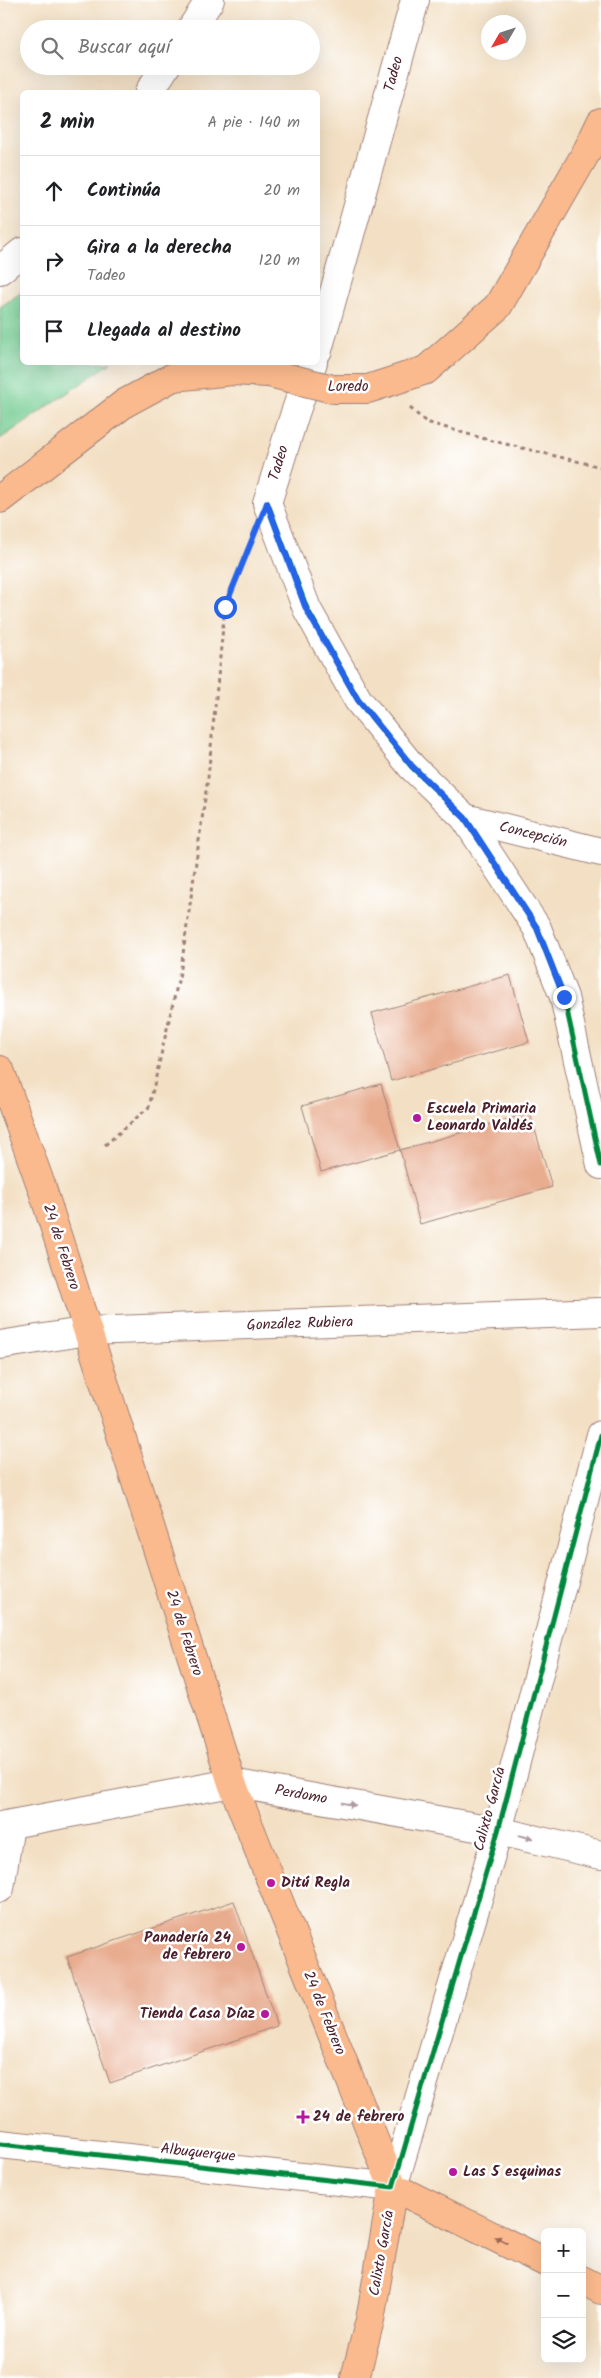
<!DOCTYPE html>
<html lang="es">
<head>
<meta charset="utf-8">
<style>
  :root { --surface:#fff; --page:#f2f2f2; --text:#202124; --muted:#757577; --line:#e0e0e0 }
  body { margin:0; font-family:Kalam,sans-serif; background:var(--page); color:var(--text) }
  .controls { position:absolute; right:15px; bottom:15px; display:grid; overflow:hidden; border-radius:8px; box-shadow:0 5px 20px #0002 }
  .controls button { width:45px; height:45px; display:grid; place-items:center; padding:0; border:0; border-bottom:1px solid var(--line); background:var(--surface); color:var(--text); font:25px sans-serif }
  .compass { position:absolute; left:481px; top:15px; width:45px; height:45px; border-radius:50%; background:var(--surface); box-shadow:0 5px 20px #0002; rotate:231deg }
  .stop { position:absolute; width:15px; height:15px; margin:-11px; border:4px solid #2563eb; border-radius:50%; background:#fff }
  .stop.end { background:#2563eb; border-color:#fff; box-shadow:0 1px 5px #0008 }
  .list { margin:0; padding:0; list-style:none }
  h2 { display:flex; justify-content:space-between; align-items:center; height:65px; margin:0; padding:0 20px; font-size:21px }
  h2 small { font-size:16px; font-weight:400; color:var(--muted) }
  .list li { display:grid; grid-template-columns:32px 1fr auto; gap:15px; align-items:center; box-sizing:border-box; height:70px; padding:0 20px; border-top:1px solid var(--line) }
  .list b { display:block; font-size:19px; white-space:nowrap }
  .list p { margin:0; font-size:16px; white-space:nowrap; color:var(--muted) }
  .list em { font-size:16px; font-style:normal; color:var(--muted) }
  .icon { flex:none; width:28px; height:28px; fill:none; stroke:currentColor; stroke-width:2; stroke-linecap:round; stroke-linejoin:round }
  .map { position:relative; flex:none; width:601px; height:2378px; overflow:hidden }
  .search { position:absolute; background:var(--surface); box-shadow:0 5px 20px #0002; left:20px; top:20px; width:300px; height:55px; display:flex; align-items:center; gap:12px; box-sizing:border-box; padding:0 18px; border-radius:28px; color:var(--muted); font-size:19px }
  .panel { position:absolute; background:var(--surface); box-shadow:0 5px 20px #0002; left:20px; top:90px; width:300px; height:275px; border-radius:8px }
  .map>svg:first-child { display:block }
  .green { fill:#73cc92; stroke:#5e765e }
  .building { fill:#e8ac8f }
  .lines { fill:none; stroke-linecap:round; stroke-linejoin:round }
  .minor-casing { stroke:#9e8078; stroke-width:30 }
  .major-casing { stroke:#9e8078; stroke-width:30 }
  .path { stroke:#9e8078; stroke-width:3; stroke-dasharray:4 4; stroke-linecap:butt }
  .minor { stroke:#fff; stroke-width:28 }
  .major { stroke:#fbba8d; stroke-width:28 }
  .major-bridge-casing { stroke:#9e8078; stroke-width:30; stroke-linecap:butt }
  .major-bridge { stroke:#fbba8d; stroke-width:28 }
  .cycleway-casing { stroke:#fff; stroke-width:8 }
  .cycleway { stroke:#00873e; stroke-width:5 }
  .oneway { fill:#ae9aa0 }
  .oneway2 { fill:#9a6557 }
  .route { stroke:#2563eb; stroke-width:6 }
  .poi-dot { fill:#b5179e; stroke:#fff; stroke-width:2 }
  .labels { text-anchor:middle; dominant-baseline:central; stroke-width:5; stroke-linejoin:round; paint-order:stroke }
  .street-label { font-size:15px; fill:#4a1f2b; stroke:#fff }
  .poi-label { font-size:15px; font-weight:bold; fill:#4a1f2b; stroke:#fff; text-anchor:start }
</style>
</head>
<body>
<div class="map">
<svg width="601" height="2378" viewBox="0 0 601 2378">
  <rect width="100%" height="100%" fill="#fff"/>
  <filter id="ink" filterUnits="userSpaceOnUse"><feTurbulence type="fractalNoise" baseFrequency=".02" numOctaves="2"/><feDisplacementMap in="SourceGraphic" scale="10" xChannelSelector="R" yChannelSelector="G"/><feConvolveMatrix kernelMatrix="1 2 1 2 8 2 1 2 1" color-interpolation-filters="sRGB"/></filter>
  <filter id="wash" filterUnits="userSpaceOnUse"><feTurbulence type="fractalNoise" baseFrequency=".0096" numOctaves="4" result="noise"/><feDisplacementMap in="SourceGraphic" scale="20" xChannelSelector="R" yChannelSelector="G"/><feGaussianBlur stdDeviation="1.12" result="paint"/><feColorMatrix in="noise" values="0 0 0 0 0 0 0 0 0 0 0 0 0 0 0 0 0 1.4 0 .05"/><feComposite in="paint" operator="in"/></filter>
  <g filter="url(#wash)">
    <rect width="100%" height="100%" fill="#f3e0c4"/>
    <!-- green -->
    <path class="green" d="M 22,292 L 22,362 L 111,363 L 0,439 L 0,307 Z"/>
    <g id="blocks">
      <!-- building -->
      <g class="building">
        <path d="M 510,975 L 529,1042 L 391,1081 L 372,1013 Z"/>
        <path d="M 381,1084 L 400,1150 L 321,1172 L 302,1106 Z"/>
        <path d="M 530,1113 L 552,1187 L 420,1224 L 400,1150 Z"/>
        <path d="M 234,1901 L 277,2026 L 110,2083 L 67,1957 Z"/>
      </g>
    </g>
  </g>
  <g filter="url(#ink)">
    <use href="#blocks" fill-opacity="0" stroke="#9e8078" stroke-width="1"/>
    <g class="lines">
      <defs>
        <g id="minor">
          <path d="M 191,29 L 210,0"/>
          <path d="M 149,92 L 166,66"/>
          <path d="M 0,270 L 22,252"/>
          <path d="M 318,350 L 415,0"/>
          <path d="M 313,362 L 295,413 L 267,503 L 307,609 L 358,700 L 412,767 L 465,818 L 537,928 L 564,997 L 601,1165"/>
          <path d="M 465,818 L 601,852"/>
          <path d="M 0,1345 L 88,1331 L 601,1312"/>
          <path d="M 0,1826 L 232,1783 L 498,1831 L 601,1855"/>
          <path d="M 0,1888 L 10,1825"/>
          <path d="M 0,2144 L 393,2187 L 498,1831 L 601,1435"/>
        </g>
        <g id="major">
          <path d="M 333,389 L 368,389 L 426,370 L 498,306 L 586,153 L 601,122"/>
          <path d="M 0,499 L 125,403 L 173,377 L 232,371 L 269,373"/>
          <path d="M 0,1070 L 42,1188 L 232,1783 L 393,2187"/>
          <path d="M 393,2187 L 545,2262"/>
          <path d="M 582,2280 L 601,2290"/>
          <path d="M 355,2378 L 370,2320 L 393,2187"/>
        </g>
      </defs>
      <!-- minor casing -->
      <use href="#minor" class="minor-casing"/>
      <!-- major casing -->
      <use href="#major" class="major-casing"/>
      <!-- path -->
      <g class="path">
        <path d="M 410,408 L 426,422 L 485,439 L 601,467"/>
        <path d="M 105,1145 L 149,1107 L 181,968 L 208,777 L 225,607 L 249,547"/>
      </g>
      <!-- minor -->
      <use href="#minor" class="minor"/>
      <!-- major -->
      <use href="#major" class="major"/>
      <defs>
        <path id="major-bridge" d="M 269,373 L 333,389"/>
      </defs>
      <!-- major-bridge casing -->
      <use href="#major-bridge" class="major-bridge-casing"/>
      <!-- major-bridge -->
      <use href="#major-bridge" class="major-bridge"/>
      <defs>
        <g id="cycleway">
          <path d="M 267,503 L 307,609 L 358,700 L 412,767 L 465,818 L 537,928 L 564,997 L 601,1165"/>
          <path d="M 0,2144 L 393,2187 L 498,1831 L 601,1435"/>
        </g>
      </defs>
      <!-- cycleway casing -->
      <use href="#cycleway" class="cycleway-casing"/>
      <!-- cycleway -->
      <use href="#cycleway" class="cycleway"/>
    </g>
    <!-- one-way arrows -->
    <defs><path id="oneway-solid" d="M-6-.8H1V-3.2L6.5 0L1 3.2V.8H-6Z" transform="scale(1.25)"/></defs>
    <g class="oneway">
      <use href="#oneway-solid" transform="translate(349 1804) rotate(10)"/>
      <use href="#oneway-solid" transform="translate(526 1837) rotate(13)"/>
    </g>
    <use class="oneway2" href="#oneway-solid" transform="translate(501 2240) rotate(-154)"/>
  </g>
  <g class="lines" filter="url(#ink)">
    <!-- route -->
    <path class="route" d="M 225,607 L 267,503 L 306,609 L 358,700 L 412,766 L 465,818 L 537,928 L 564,997"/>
  </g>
  <!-- markers -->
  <g class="poi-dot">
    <circle cx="417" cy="1118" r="5"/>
    <circle cx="271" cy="1883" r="5"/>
    <circle cx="241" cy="1947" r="5"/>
    <circle cx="265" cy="2014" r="5"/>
    <path d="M300.5 2109.5h5v5h5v5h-5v5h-5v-5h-5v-5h5z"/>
    <circle cx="453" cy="2172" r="5"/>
  </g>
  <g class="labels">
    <!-- street labels -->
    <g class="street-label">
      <text transform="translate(394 74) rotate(-75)">Tadeo</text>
      <text x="348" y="387">Loredo</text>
      <text transform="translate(279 463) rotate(-73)">Tadeo</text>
      <text transform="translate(533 835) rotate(14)">Concepción</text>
      <text transform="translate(61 1247) rotate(72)">24 de Febrero</text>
      <text transform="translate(300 1324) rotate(-2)">González Rubiera</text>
      <text transform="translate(184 1633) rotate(72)">24 de Febrero</text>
      <text transform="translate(301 1795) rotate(10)">Perdomo</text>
      <text transform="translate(490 1809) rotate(-75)">Calixto García</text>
      <text transform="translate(324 2013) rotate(68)">24 de Febrero</text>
      <text transform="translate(198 2153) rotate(6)">Albuquerque</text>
      <text transform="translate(382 2253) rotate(-80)">Calixto García</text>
    </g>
    <!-- poi labels -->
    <g class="poi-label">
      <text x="427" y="1109">Escuela Primaria<tspan x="427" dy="17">Leonardo Valdés</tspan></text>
      <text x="281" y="1883">Ditú Regla</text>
      <text x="231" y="1938" text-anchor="end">Panadería 24<tspan x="231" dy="17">de febrero</tspan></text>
      <text x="255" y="2014" text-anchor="end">Tienda Casa Díaz</text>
      <text x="313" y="2117">24 de febrero</text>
      <text x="463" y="2172">Las 5 esquinas</text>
    </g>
  </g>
</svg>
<div class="controls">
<button>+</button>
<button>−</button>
<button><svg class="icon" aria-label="layers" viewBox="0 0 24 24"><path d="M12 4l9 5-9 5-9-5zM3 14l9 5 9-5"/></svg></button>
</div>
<svg class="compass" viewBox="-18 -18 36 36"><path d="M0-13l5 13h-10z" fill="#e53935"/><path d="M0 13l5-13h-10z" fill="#757577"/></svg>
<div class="stop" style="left:225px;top:607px"></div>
<div class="stop end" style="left:564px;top:997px"></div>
<div class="search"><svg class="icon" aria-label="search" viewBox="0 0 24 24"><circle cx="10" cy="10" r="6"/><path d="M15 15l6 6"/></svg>Buscar aquí</div>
<section class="panel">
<h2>2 min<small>A pie · 140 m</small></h2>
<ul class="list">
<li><svg class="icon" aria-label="ahead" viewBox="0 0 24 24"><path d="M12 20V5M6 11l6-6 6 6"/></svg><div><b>Continúa</b></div><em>20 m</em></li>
<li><svg class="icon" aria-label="right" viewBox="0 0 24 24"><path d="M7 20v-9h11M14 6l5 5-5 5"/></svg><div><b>Gira a la derecha</b><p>Tadeo</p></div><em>120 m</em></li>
<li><svg class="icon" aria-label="arrive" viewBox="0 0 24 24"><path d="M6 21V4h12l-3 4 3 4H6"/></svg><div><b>Llegada al destino</b></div></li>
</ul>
</section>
</div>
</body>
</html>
